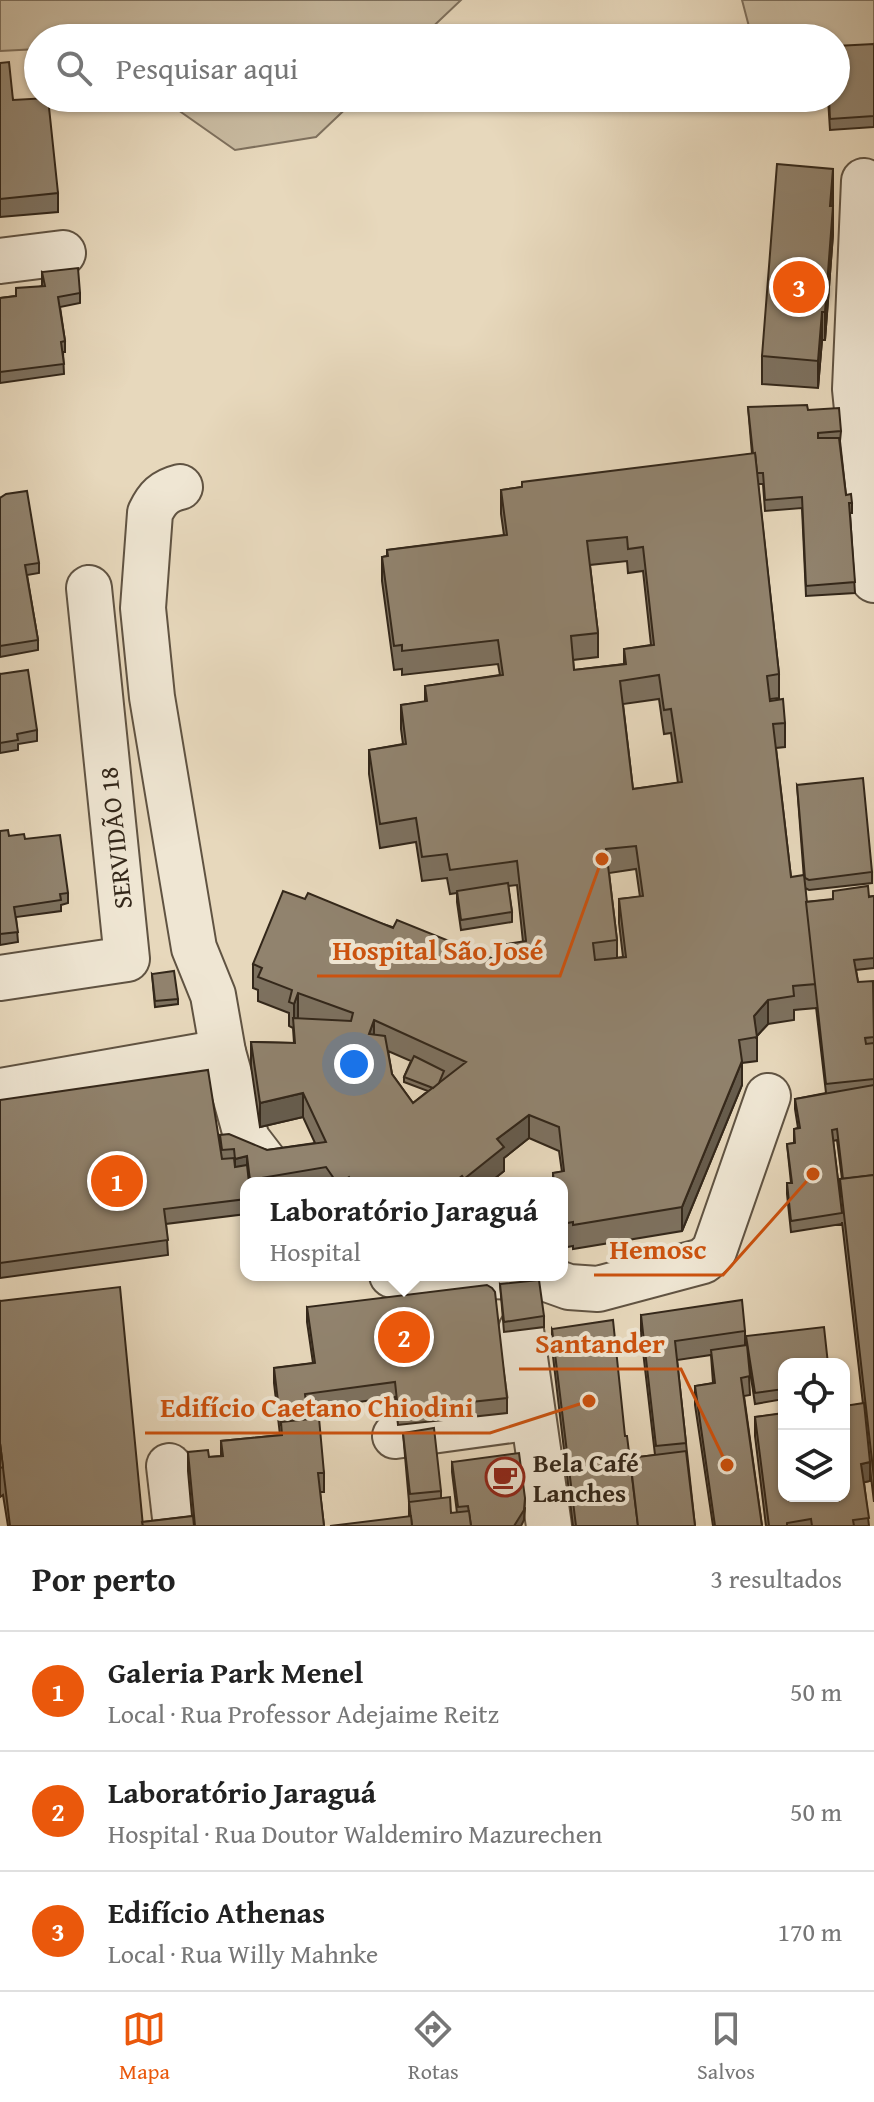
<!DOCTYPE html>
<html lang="pt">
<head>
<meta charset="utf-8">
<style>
  :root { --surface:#fff; --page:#f2f2f2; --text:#222; --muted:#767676; --line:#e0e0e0; --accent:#ea580c }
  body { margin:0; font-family:"Gentium Book Plus",serif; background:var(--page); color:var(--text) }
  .controls { position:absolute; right:24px; bottom:24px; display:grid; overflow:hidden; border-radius:16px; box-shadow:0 2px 6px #0004 }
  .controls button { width:72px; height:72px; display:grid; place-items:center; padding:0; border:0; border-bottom:2px solid var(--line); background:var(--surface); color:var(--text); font:40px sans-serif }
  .you { position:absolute; left:354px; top:1064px; width:28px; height:28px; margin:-20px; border:6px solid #fff; border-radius:50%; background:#1a73e8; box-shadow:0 0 0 12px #1a73e833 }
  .badge { display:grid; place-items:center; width:52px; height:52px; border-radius:50%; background:var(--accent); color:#fff; font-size:26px; font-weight:700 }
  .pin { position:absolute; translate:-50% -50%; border:4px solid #fff; box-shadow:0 2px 8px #0006 }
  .popup { position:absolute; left:240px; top:1177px; width:328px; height:104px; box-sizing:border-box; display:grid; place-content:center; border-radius:16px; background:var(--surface); filter:drop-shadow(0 2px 6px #0005); font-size:26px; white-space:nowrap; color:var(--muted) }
  .popup b { font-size:30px; color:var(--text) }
  .popup::after { content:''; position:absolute; left:50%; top:100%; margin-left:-16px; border:16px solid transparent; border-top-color:var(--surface) }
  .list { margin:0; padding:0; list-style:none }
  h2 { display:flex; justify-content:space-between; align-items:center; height:104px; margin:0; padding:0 32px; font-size:34px }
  h2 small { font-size:26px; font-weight:400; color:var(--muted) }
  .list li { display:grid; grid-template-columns:52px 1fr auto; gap:24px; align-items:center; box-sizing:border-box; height:120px; padding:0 32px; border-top:2px solid var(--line) }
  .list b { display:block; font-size:30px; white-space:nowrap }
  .list p { margin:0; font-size:26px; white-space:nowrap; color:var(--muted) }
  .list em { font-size:26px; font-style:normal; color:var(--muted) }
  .icon { flex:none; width:44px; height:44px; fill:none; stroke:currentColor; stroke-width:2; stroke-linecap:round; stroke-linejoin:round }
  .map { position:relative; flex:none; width:874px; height:1526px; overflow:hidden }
  .search { position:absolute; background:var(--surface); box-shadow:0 2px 6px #0004; left:24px; right:24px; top:24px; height:88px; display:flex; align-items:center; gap:20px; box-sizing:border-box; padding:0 28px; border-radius:44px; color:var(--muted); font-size:30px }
  .sheet { height:464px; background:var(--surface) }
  nav { display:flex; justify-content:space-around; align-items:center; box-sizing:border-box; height:112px; border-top:2px solid var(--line); background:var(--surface); font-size:22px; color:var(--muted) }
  nav a { display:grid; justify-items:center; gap:4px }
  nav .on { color:var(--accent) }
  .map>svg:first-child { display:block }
  .green { fill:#c8baa0; stroke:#7e705d; stroke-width:2 }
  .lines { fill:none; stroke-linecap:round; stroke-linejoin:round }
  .minor-casing { stroke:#605342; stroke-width:48 }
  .minor { stroke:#efe6d3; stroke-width:44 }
  .wall { fill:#7d715f; stroke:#33271a; stroke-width:2; fill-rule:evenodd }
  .shaded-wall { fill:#665c4d; stroke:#33271a; stroke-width:2 }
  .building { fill:#91836e; stroke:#33271a; stroke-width:2; fill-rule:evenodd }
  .labels { text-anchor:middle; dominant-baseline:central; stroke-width:8; stroke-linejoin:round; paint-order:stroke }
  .street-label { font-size:26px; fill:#33271a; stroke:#efe6d3 }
  .poi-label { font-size:26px; font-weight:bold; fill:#33271a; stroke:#efe6d3; text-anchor:start }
  .leader { fill:none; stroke:#cd520e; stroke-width:3 }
  .callout-dot { fill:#cd520e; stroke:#efe6d3; stroke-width:3 }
  .callout-label { font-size:28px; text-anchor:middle; font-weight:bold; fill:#cd520e; stroke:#efe6d3; stroke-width:8; stroke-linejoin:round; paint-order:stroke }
</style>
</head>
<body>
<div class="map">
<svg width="874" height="1526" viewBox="0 0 874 1526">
  <rect width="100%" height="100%" fill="#e7d8bc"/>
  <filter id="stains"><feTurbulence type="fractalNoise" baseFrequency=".0025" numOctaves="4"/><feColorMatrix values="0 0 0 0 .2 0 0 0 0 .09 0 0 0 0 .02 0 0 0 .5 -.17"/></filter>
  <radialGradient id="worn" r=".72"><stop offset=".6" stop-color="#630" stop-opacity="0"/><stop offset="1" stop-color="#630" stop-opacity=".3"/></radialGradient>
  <!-- green -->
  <g class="green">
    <path d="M 0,0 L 461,0 L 421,38 L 38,38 L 38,49 L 0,51 Z"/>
    <path d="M 742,0 L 874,0 L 874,44 L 836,51 L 836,38 L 752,38 Z"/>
    <path d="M 161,98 L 357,98 L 316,137 L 235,150 Z"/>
  </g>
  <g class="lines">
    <defs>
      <g id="minor">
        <path d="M 864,181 L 855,389 L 874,580"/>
        <path d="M 0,261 L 63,253"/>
        <path d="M 180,487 C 164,491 157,498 150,513 L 143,608 L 152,697 L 194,948 L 213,995 L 223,1052 L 247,1139 L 270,1169"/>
        <path d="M 0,978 L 127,959 L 89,588"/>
        <path d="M 0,1091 L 223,1052"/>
        <path d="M 392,1275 L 541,1277 L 569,1287 L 598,1289 L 703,1261 L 714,1251 L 768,1096"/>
        <path d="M 521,1330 L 549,1526"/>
        <path d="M 395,1436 L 533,1417"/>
        <path d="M 169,1466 L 175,1518"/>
      </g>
    </defs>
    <!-- minor casing -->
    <use href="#minor" class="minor-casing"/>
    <!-- minor -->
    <use href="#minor" class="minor"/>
  </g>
  <!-- wall -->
  <g class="wall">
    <path d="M 874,44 L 874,127 L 830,130 L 828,98 L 836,98 Z"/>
    <path d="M 0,63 L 13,100 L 58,193 L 58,212 L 0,217 Z"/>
    <path d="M 833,196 L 833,234 L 825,340 L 822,340 L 818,388 L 762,384 L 762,356 Z"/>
    <path d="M 42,272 L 80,293 L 80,303 L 60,307 L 65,341 L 65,352 L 63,352 L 64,374 L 0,383 L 0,298 L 16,296 L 42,286 Z"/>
    <path d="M 748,407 L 808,410 L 841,431 L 840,441 L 846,495 L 852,503 L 852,513 L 850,513 L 855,593 L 806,596 L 802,508 L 765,511 L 763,484 L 758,484 L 779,674 L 779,698 L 770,699 L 785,723 L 785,747 L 776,748 L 791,877 L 804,879 L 797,785 L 872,872 L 872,883 L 809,890 L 805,888 L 806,902 L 874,896 L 874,968 L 856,970 L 858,982 L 874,985 L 874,1502 L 870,1469 L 870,1481 L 864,1482 L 869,1526 L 766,1526 L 755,1436 L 755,1417 L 863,1404 L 842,1222 L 842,1224 L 791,1232 L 787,1194 L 787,1183 L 791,1183 L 787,1144 L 794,1143 L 794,1129 L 798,1128 L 795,1109 L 795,1099 L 826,1093 L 816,1007 L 816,1008 L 794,1010 L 794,1020 L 768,1024 L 757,1036 L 757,1061 L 742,1063 L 742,1085 L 682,1231 L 573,1249 L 573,1246 L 562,1248 L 562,1183 L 553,1183 L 553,1173 L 562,1172 L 559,1151 L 529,1138 L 504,1158 L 504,1171 L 489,1183 L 246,1183 L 246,1214 L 166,1224 L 168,1255 L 0,1278 L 0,1100 L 220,1143 L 220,1135 L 267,1150 L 315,1143 L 303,1117 L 260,1127 L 251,1066 L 251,1042 L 294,1043 L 293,1028 L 289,1026 L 289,1013 L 258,1001 L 258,990 L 253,988 L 253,964 L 305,899 L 501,962 L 523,942 L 517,885 L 508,886 L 512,912 L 512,922 L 461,930 L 457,902 L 457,893 L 450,894 L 447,878 L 422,881 L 416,842 L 380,848 L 369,774 L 369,750 L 403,744 L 401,729 L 401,705 L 425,702 L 425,686 L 500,675 L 498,664 L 402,675 L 402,669 L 394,670 L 382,581 L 382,557 L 387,556 L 387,550 L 504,535 L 501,514 L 501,490 L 752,454 ZM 627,561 L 628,573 L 643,571 L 651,645 L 624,649 L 624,664 L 574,670 L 573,660 L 598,657 L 598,633 L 590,565 ZM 659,699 L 664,734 L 671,733 L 678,783 L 633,789 L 623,704 ZM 636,869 L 640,897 L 619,899 L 619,923 L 623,957 L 617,958 L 617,940 L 609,873 ZM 388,1051 L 411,1061 L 404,1077 L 404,1082 L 428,1091 L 413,1103 L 392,1074 ZM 837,1140 L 842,1179 L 840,1179 L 840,1196 L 833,1141 Z"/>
    <path d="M 0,498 L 39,563 L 39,573 L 27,575 L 38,640 L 38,650 L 0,657 Z"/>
    <path d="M 0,674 L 37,730 L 37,741 L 18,744 L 18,750 L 0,753 Z"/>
    <path d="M 0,831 L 9,836 L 25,839 L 68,893 L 68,903 L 61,905 L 61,911 L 16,917 L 18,942 L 0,945 Z"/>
    <path d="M 152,974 L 178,999 L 178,1004 L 155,1007 Z"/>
    <path d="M 500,1284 L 544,1316 L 544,1327 L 504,1332 Z"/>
    <path d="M 0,1301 L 142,1522 L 192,1516 L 188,1471 L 188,1452 L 209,1457 L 221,1456 L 221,1441 L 280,1435 L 274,1383 L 274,1368 L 313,1363 L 307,1322 L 307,1307 L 507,1398 L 507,1413 L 398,1425 L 395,1397 L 307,1409 L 308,1419 L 324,1473 L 324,1492 L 320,1492 L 324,1526 L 8,1526 L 3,1495 L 0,1497 Z"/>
    <path d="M 641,1315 L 745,1331 L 745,1345 L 746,1345 L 746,1336 L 784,1364 L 784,1399 L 755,1404 L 748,1357 L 750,1395 L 744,1396 L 762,1526 L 713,1526 L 695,1405 L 695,1386 L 713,1383 L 711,1355 L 677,1360 L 695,1526 L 573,1526 L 552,1348 L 552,1329 L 625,1436 L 630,1458 L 655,1455 L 641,1334 Z"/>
    <path d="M 403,1433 L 441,1491 L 441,1498 L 451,1513 L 457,1513 L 452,1472 L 452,1462 L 525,1508 L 524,1520 L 409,1516 L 409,1502 Z"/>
  </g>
  <!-- shaded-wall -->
  <g class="shaded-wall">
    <path d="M 833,169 L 833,196 L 830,234 L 830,206 Z"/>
    <path d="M 833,206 L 833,234 L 825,340 L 825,312 Z"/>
    <path d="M 822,312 L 822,340 L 818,388 L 818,361 Z"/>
    <path d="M 298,993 L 298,1017 L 294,1028 L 294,1004 Z"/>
    <path d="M 768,1000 L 768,1024 L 756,1037 L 754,1016 Z"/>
    <path d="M 374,1020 L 374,1044 L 369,1034 Z"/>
    <path d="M 742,1061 L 742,1085 L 682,1231 L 682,1207 Z"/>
    <path d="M 303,1093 L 303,1117 L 260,1127 L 260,1103 Z"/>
    <path d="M 529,1115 L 529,1138 L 504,1158 L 504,1171 L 489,1183 L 464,1183 L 464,1179 L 497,1139 Z"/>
    <path d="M 247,1156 L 247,1180 L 235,1182 L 235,1159 Z"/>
    <path d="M 462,1176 L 462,1183 L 453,1183 Z"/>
    <path d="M 870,1462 L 870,1481 L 861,1483 L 861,1464 Z"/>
    <path d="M 525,1498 L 524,1520 L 521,1526 L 514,1526 Z"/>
  </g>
  <!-- building -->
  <g class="building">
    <path d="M 874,44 L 874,116 L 830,119 L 829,98 L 836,98 L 836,46 Z"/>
    <path d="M 9,62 L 13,100 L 48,98 L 58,193 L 0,199 L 0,63 Z"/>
    <path d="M 777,164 L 833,169 L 830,206 L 833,206 L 825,312 L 822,312 L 818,361 L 762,356 Z"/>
    <path d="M 78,268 L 80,293 L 58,297 L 65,341 L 61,342 L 64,364 L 0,372 L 0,298 L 16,296 L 16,288 L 45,286 L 42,272 Z"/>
    <path d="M 807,405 L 808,410 L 839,408 L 841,431 L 818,433 L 818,438 L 839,438 L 846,495 L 851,494 L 852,503 L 849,503 L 855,582 L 806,586 L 802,497 L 765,500 L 763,473 L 757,473 L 755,453 L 753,454 L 748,407 Z"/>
    <path d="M 755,453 L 779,674 L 767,676 L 770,701 L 783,699 L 785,723 L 773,724 L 791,877 L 804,875 L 816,984 L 793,986 L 794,996 L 768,1000 L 754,1016 L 757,1037 L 739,1040 L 742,1061 L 682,1207 L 573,1225 L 573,1222 L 562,1224 L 562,1183 L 554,1183 L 553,1173 L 564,1171 L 559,1127 L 529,1115 L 497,1139 L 504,1147 L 464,1179 L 462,1176 L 453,1183 L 354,1183 L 349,1177 L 340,1183 L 337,1183 L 326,1167 L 250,1180 L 247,1156 L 235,1159 L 234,1149 L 222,1150 L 220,1135 L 229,1134 L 267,1150 L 326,1142 L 303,1093 L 260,1103 L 251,1042 L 295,1043 L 293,1018 L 351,1021 L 353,1013 L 298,993 L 294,1004 L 289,1002 L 292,990 L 258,977 L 262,968 L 253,964 L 283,891 L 305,899 L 308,893 L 393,928 L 397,920 L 501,962 L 501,945 L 526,941 L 517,861 L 450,870 L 447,854 L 422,857 L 416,818 L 380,824 L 369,750 L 406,744 L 401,705 L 427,701 L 425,686 L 503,675 L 498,640 L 402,651 L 402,645 L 394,646 L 382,557 L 388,556 L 387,550 L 507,535 L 501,490 L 522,487 L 522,482 ZM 627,537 L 628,549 L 643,547 L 654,645 L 624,649 L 626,664 L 574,670 L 571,636 L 598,633 L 587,541 ZM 659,675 L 664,710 L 671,709 L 682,782 L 633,789 L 620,681 ZM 636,846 L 643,896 L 619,899 L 626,957 L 595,960 L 593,943 L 617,940 L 606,849 ZM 374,1020 L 466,1062 L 413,1103 L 392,1074 L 385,1036 L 369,1034 Z"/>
    <path d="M 27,491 L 39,563 L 25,565 L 38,640 L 0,646 L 0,498 L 6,494 Z"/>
    <path d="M 28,670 L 37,730 L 17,734 L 18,740 L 0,743 L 0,674 Z"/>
    <path d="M 863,778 L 872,872 L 809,880 L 805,878 L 797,785 Z"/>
    <path d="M 8,830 L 9,836 L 24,834 L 25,839 L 60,835 L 68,893 L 60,894 L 61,900 L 14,907 L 18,932 L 0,934 L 0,831 Z"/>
    <path d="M 508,883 L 512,912 L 461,920 L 457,891 Z"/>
    <path d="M 868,886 L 869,897 L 874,896 L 874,958 L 854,960 L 858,982 L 873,981 L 874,1037 L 865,1038 L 866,1044 L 874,1043 L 874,1079 L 826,1084 L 806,902 L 833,899 L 833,891 Z"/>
    <path d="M 174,971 L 178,999 L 155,1001 L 152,974 Z"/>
    <path d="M 414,1056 L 444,1071 L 439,1083 L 433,1088 L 404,1077 Z"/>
    <path d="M 208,1070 L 222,1159 L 234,1158 L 235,1167 L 247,1165 L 249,1183 L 246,1183 L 246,1199 L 164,1209 L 168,1240 L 0,1263 L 0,1100 Z"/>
    <path d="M 874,1085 L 874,1175 L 843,1179 L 837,1129 L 832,1130 L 842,1213 L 791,1221 L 787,1183 L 792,1183 L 787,1144 L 795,1143 L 794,1129 L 800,1128 L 795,1099 Z"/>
    <path d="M 874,1175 L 874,1478 L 840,1179 Z"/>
    <path d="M 539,1280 L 544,1316 L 504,1322 L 500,1284 Z"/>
    <path d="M 487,1285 L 492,1288 L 495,1292 L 507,1398 L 398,1410 L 395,1382 L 305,1394 L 308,1419 L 281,1422 L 281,1426 L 274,1368 L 315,1363 L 307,1307 Z"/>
    <path d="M 120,1287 L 143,1526 L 10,1526 L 0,1443 L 0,1301 Z"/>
    <path d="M 742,1300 L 745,1331 L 675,1341 L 686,1443 L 656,1446 L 641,1315 Z"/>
    <path d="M 613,1320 L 625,1436 L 627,1436 L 638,1526 L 576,1526 L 552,1329 Z"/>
    <path d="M 824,1327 L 828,1364 L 784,1364 L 784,1389 L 755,1393 L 746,1336 Z"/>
    <path d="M 747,1345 L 750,1376 L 741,1378 L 762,1526 L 715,1526 L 695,1386 L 715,1383 L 711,1350 Z"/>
    <path d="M 864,1403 L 870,1462 L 861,1464 L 869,1518 L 853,1520 L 854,1526 L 812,1526 L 811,1519 L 787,1523 L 787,1526 L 769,1526 L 755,1417 L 784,1413 L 784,1496 L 844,1496 L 844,1406 Z"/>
    <path d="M 319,1418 L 324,1473 L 318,1473 L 324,1526 L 195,1526 L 188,1452 L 208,1450 L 209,1457 L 223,1456 L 221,1441 L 282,1435 L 281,1422 Z"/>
    <path d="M 434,1428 L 441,1491 L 410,1494 L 403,1433 Z"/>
    <path d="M 0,1443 L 3,1467 L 0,1468 Z"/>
    <path d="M 686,1451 L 695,1526 L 638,1526 L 630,1458 Z"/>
    <path d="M 519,1453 L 525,1498 L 524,1510 L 514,1526 L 471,1526 L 468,1506 L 458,1507 L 452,1462 Z"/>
    <path d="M 450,1497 L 451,1513 L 469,1511 L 471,1526 L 412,1526 L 409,1502 Z"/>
    <path d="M 193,1516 L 194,1526 L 143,1526 L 142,1522 Z"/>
    <path d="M 411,1516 L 412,1526 L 330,1526 Z"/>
  </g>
  <!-- icons -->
  <defs>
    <symbol id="cafe-ring" viewBox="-11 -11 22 22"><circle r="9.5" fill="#efe6d3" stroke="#8f2418" stroke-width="1.5"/><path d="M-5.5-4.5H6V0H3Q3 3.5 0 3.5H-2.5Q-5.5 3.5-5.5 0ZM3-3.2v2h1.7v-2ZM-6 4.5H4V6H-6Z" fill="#8f2418"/></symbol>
  </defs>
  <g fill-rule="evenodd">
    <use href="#cafe-ring" x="483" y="1455" width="44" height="44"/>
  </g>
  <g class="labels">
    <!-- street labels -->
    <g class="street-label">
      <text transform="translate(115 838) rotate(-96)">SERVIDÃO 18</text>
    </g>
    <!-- poi labels -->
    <g class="poi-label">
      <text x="533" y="1462">Bela Café<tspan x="533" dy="30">Lanches</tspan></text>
    </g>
  </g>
  <!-- callouts -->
  <path class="leader" d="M602 859L560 976H317M813 1174L723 1275H594M727 1465L681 1369H519M589 1401L490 1433H145"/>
  <g class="callout-dot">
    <circle cx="602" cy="859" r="8"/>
    <circle cx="813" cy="1174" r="8"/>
    <circle cx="727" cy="1465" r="8"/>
    <circle cx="589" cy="1401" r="8"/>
  </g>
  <g class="callout-label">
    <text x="438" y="960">Hospital São José</text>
    <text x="658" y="1259">Hemosc</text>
    <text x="600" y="1353">Santander</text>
    <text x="317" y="1417">Edifício Caetano Chiodini</text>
  </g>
  <rect width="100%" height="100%" filter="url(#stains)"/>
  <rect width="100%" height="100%" fill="url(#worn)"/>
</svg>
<div class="controls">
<button><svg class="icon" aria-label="locate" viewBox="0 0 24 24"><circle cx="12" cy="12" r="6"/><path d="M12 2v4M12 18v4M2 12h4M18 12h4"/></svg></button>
<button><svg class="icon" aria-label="layers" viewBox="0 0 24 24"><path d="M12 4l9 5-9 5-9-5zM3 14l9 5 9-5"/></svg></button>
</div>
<div class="you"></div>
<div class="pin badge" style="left:117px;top:1181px">1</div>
<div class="pin badge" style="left:404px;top:1337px">2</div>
<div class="popup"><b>Laboratório Jaraguá</b>Hospital</div>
<div class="pin badge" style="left:799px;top:287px">3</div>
<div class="search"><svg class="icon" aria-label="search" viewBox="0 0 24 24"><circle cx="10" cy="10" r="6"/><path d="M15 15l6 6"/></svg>Pesquisar aqui</div>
</div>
<section class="sheet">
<h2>Por perto<small>3 resultados</small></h2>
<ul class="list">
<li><span class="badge">1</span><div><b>Galeria Park Menel</b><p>Local · Rua Professor Adejaime Reitz</p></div><em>50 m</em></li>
<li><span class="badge">2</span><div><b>Laboratório Jaraguá</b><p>Hospital · Rua Doutor Waldemiro Mazurechen</p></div><em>50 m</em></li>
<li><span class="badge">3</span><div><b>Edifício Athenas</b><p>Local · Rua Willy Mahnke</p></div><em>170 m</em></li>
</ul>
</section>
<nav>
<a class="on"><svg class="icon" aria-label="map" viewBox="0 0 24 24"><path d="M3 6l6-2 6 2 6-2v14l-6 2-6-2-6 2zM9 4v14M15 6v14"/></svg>Mapa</a>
<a><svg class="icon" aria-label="directions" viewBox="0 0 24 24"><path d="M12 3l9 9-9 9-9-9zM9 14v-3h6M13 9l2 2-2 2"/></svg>Rotas</a>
<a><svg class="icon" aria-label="saved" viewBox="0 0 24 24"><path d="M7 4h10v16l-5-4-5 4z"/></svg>Salvos</a>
</nav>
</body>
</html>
